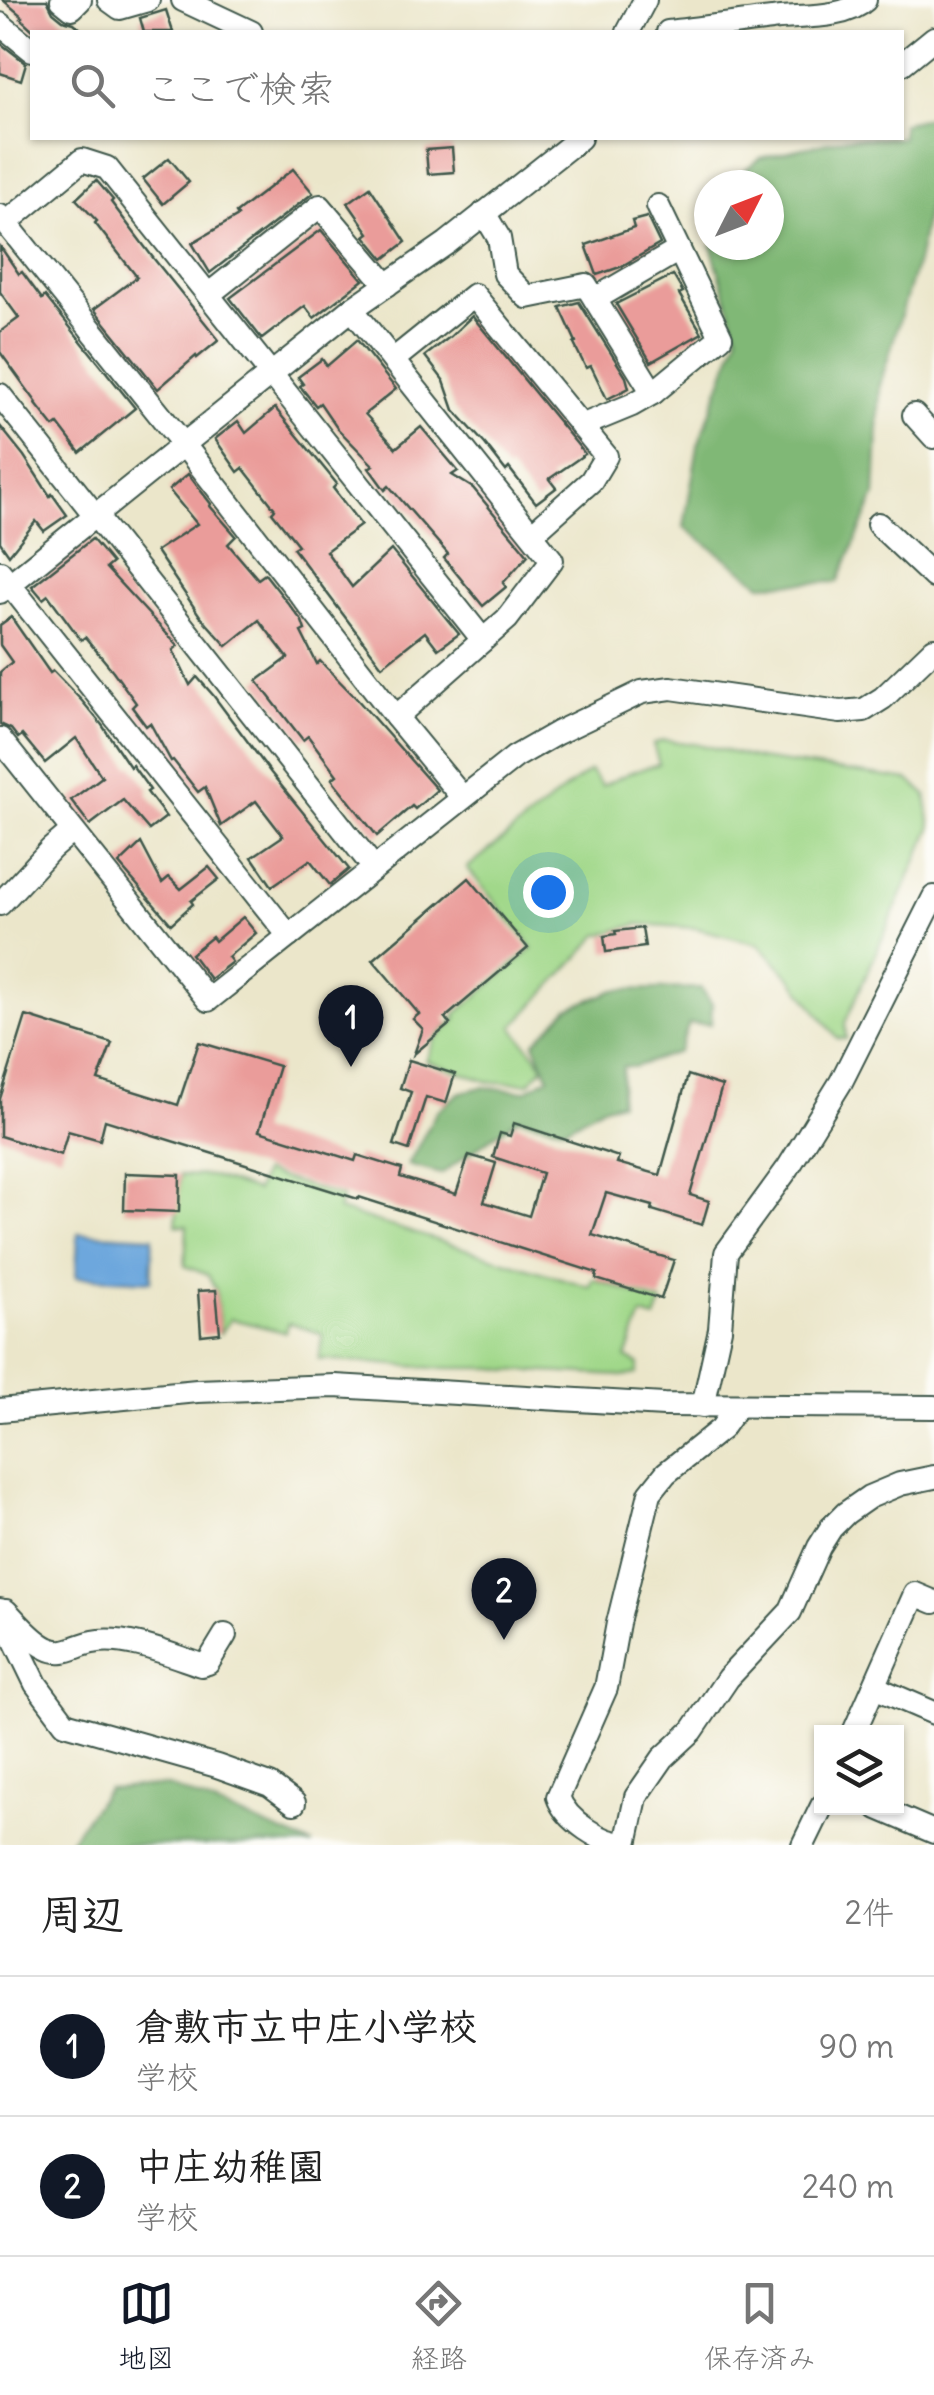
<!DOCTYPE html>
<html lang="ja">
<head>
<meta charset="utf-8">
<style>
  :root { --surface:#fff; --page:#f2f2f2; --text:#222; --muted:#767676; --line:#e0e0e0; --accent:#111827 }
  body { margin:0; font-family:Delius,"Klee One",sans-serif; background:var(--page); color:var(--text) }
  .controls { position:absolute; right:30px; bottom:30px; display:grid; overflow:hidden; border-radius:0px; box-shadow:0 2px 8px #0004 }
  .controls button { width:90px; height:90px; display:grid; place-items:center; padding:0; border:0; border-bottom:2px solid var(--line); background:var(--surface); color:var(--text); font:50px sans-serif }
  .compass { position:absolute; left:694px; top:170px; width:90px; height:90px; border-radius:50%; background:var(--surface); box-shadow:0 2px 8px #0004; rotate:48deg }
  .you { position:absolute; left:548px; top:892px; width:35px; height:35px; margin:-25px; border:8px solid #fff; border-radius:50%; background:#1a73e8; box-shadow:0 0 0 15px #1a73e833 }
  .badge { display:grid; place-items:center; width:65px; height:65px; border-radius:50%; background:var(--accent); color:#fff; font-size:32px; font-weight:700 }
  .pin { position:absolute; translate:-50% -82px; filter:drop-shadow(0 2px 5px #0008) }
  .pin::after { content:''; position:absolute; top:52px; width:35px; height:30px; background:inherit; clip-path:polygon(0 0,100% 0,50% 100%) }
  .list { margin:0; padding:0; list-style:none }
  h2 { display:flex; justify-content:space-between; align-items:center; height:130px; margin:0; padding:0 40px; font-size:42px }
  h2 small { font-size:32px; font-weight:400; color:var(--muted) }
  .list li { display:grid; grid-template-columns:65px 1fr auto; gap:30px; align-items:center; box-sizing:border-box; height:140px; padding:0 40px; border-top:2px solid var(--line) }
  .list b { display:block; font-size:38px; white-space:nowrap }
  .list p { margin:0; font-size:32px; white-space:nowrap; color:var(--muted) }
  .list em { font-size:32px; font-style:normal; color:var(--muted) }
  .icon { flex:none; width:55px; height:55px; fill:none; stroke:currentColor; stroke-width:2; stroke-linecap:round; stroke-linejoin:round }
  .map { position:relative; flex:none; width:934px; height:1845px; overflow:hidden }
  .search { position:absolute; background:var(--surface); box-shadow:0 2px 8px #0004; left:30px; right:30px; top:30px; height:110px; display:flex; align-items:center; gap:25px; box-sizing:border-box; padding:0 35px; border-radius:0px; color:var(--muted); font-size:38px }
  .sheet { height:410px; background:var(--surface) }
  nav { display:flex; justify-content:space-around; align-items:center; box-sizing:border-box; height:140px; border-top:2px solid var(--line); background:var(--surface); font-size:28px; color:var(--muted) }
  nav a { display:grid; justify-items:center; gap:5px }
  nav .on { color:var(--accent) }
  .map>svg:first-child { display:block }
  .green { fill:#a1d88a; stroke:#608a5f; stroke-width:2.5 }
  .forest { fill:#80b876; stroke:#507a55; stroke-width:2.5 }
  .water { fill:#6da7dd; stroke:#467288; stroke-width:2.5 }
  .building { fill:#ea9c9a }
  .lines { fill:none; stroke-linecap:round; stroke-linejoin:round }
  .minor-casing { stroke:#3e564a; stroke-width:26 }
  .minor { stroke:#fff; stroke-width:22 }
</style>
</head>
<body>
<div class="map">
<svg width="934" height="1845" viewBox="0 0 934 1845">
  <rect width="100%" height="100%" fill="#fdfcf7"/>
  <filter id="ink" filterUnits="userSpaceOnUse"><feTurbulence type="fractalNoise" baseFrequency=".01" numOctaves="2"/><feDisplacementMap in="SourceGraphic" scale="20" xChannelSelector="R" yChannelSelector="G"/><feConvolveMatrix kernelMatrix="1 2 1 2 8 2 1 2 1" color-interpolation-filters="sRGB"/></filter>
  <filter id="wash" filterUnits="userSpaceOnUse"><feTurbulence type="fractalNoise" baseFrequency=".0048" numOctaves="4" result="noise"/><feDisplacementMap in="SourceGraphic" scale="40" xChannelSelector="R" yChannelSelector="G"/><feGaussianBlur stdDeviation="2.25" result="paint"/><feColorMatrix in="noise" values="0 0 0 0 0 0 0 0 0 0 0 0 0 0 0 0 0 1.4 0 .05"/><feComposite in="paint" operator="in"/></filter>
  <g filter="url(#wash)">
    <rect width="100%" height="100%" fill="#ebe6ca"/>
    <!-- green -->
    <g class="green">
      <path d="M 664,740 L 702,745 L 758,759 L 909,780 L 926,795 L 931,828 L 845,1023 L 846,1039 L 837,1038 L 793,980 L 759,944 L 696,928 L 639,924 L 599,935 L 513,1027 L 544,1066 L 529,1083 L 489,1082 L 426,1061 L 434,1041 L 457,1019 L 455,1015 L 533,948 L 467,868 L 568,787 L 590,771 L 602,786 L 631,772 L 659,764 L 653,744 Z"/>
      <path d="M 263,1172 L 342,1197 L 338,1210 L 590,1287 L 593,1279 L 662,1303 L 656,1319 L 642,1315 L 626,1358 L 639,1364 L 637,1374 L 622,1376 L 506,1370 L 494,1368 L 434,1368 L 319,1359 L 323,1334 L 289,1323 L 285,1332 L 231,1319 L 220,1333 L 216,1290 L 208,1275 L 185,1266 L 187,1226 L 176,1225 L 180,1175 L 211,1176 L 256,1191 Z"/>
    </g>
    <!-- forest -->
    <g class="forest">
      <path d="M 934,116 L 934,173 L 918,258 L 880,385 L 875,496 L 838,582 L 761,584 L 684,527 L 698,446 L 738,336 L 711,245 L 769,245 L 769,185 L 725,185 L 760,158 L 844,138 L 902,138 L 902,124 Z"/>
      <path d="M 701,988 L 712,1004 L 711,1024 L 689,1024 L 678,1052 L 634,1067 L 623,1066 L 620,1102 L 601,1107 L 565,1128 L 518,1118 L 441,1174 L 408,1165 L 437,1111 L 459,1093 L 482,1087 L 525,1091 L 549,1077 L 534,1043 L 569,1008 L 615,990 Z"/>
      <path d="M 167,1786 L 313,1845 L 66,1845 L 107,1789 Z"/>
    </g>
    <!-- water -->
    <path class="water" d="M 78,1233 L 153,1237 L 151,1281 L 76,1277 Z"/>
    <g id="blocks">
      <!-- building -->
      <g class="building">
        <path d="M 3,0 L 47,0 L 53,12 L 63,20 L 74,23 L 84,32 L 35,32 L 21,19 L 23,17 Z"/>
        <path d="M 166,10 L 173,32 L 144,32 L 140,18 Z"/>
        <path d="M 0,43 L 26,63 L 21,80 L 0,73 Z"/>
        <path d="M 452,148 L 454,172 L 428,174 L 426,150 Z"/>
        <path d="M 169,158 L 189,182 L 163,204 L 143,179 Z"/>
        <path d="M 293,169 L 313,193 L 210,273 L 192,243 L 238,216 L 236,213 Z"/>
        <path d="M 96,180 L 113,200 L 111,202 L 154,259 L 219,340 L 197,358 L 196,356 L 158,389 L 94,309 L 137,277 L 95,223 L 97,221 L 76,199 Z"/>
        <path d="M 370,187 L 406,242 L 384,259 L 365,236 L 369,233 L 348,203 Z"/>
        <path d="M 647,217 L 660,244 L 620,267 L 597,275 L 586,245 L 634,228 L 632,221 Z"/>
        <path d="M 321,230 L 363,280 L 314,318 L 305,306 L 262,339 L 230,298 Z"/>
        <path d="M 0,246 L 19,274 L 22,272 L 42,299 L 45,296 L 135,408 L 80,453 L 58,424 L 54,427 L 36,404 L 37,403 L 0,352 L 0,332 L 19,318 L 0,292 Z"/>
        <path d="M 673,275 L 683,292 L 679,294 L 702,333 L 651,362 L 616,304 Z"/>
        <path d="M 579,302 L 626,377 L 629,388 L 607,399 L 591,366 L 586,368 L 574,344 L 576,342 L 560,307 Z"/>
        <path d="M 472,316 L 585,454 L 549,479 L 556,488 L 536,503 L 509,468 L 506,471 L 485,444 L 454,410 L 444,381 L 425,356 L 451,336 Z"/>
        <path d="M 357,340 L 396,389 L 365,414 L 396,448 L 421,427 L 458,471 L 452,475 L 473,488 L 528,555 L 503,583 L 506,587 L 483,606 L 444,558 L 448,554 L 389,486 L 385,490 L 369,468 L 373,465 L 337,428 L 320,403 L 316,406 L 300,386 L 303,384 L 298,377 L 322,359 L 327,366 Z"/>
        <path d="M 275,408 L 337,484 L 333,488 L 361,525 L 326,551 L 352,587 L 391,550 L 459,634 L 438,649 L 425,632 L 382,666 L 293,548 L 298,545 L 272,512 L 275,509 L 243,468 L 238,472 L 215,439 L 238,421 L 246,433 Z"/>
        <path d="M 0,426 L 24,456 L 50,496 L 52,494 L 67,515 L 44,531 L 36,521 L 9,555 L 0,542 Z"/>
        <path d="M 188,474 L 211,504 L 210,506 L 236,536 L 228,544 L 258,579 L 265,574 L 302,621 L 305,630 L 301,632 L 317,664 L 320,661 L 356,698 L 437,790 L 415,809 L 412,806 L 377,836 L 332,779 L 337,775 L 308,736 L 303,740 L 257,681 L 288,658 L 259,620 L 227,646 L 200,616 L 156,551 L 197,524 L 169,490 Z"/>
        <path d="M 92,539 L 112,563 L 106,568 L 178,646 L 173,650 L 190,685 L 197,677 L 213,695 L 271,773 L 349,869 L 330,885 L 310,860 L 272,886 L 252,857 L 283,836 L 256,801 L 221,826 L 205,787 L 198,792 L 173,760 L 171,761 L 150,723 L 146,726 L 132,707 L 136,703 L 113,671 L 85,637 L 81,640 L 48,595 L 43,599 L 32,586 Z"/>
        <path d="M 11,617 L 50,673 L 53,671 L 82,701 L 102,725 L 130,767 L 132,765 L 150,790 L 147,792 L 166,817 L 149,830 L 123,800 L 90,825 L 71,800 L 102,777 L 76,738 L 45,763 L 22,735 L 18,738 L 11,729 L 0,724 L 0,672 L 12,662 L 0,645 L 0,625 Z"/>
        <path d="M 141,843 L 162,883 L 169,877 L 181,889 L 209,867 L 219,879 L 191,901 L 193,904 L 171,924 L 119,864 Z"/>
        <path d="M 469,878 L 528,948 L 445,1018 L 450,1024 L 414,1054 L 423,1029 L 413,1019 L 419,1014 L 373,960 Z"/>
        <path d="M 243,917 L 256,933 L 228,957 L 232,962 L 210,979 L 191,954 L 212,937 L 215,941 Z"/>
        <path d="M 642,928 L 645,947 L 606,952 L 604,936 L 616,934 L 615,931 Z"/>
        <path d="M 26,1016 L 112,1043 L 98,1080 L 178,1105 L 199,1042 L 279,1066 L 259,1131 L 355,1161 L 357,1155 L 402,1169 L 400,1177 L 456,1194 L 469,1155 L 496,1163 L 484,1202 L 529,1216 L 542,1173 L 493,1157 L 500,1133 L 510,1136 L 514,1123 L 619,1157 L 617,1163 L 660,1175 L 688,1075 L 722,1086 L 690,1195 L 709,1201 L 702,1225 L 652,1210 L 653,1206 L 606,1193 L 592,1235 L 674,1260 L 661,1299 L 596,1279 L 597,1273 L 359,1197 L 358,1199 L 105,1120 L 100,1140 L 68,1131 L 61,1155 L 0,1136 L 0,1099 Z"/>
        <path d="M 409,1060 L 455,1074 L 446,1103 L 426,1097 L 409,1150 L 394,1145 L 411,1092 L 400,1088 Z"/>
        <path d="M 125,1173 L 180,1175 L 179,1212 L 124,1210 Z"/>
        <path d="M 216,1290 L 220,1333 L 201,1335 L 198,1291 Z"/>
      </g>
    </g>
  </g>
  <g filter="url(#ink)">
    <use href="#blocks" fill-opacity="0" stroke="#3e564a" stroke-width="2.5"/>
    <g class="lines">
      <defs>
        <g id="minor">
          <path d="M 62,0 L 72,8 L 80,0"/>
          <path d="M 109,0 L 120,8 L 148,0"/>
          <path d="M 183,0 L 251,32"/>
          <path d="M 0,24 L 32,50"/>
          <path d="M 628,32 L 645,0"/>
          <path d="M 668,32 C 703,28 737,23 772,19 C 798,15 844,20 865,0"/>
          <path d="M 902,64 L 934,38"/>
          <path d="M 484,213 L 499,238 L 505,274 L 527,297 L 586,285 L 653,393"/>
          <path d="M 0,216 L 6,223 L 82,160 L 107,168 L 483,640"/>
          <path d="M 6,223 L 184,445 L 396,717"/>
          <path d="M 208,295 L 320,206 L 387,285"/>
          <path d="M 595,299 L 679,250"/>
          <path d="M 352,309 L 552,560 L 507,619 L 396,717 L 462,797"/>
          <path d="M 393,360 L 474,295 L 606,456 L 591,481 L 532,534"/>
          <path d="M 0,395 L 374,868"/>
          <path d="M 914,415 L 934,437"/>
          <path d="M 581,426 L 632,405 L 653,393 L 721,337 L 658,206"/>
          <path d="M 878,524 L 934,577"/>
          <path d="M 0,572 L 289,936"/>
          <path d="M 0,592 L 352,309 L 447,243 L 580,138"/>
          <path d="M 0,739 L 208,1000 L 515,757 L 557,733 L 642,692 L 671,688 L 840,712 L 864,710 L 883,698 L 934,649"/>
          <path d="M 0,904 L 51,849 L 72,831"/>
          <path d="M 703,1406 L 720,1329 L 726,1253 L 788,1168 L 841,1082 L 934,897"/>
          <path d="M 737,1406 L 721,1429 L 666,1473 L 650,1493 L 618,1623 L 606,1688 L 558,1797 C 566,1820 602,1844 626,1844 L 636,1797 L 663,1758 L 692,1731 L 728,1678 L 790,1612 L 819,1547 L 831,1528 L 846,1513 L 869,1497 L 900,1484 L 934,1477"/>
          <path d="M 0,1410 L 197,1391 L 335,1386 L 664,1405 L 934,1407"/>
          <path d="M 0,1610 L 36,1684 L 65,1723 L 217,1766 L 270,1785 L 294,1803"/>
          <path d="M 6,1611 C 18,1623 31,1640 47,1648 C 64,1657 76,1645 93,1642 C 125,1635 171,1655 201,1665 L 208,1663 L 225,1635"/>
          <path d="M 874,1687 L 934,1713"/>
          <path d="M 854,1732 L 915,1594 L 934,1602"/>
          <path d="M 878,1808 L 934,1832"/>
          <path d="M 803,1845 L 822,1806"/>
        </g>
      </defs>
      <!-- minor casing -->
      <use href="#minor" class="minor-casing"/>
      <!-- minor -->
      <use href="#minor" class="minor"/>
    </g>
  </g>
</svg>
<div class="controls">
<button><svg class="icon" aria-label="layers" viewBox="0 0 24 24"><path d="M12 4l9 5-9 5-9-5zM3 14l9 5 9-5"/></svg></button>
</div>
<svg class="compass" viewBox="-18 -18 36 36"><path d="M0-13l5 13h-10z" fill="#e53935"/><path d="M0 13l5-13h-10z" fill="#767676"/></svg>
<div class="you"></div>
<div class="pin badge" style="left:351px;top:1067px">1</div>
<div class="pin badge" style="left:504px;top:1640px">2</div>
<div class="search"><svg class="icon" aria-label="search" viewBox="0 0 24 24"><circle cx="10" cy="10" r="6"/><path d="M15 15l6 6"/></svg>ここで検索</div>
</div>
<section class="sheet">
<h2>周辺<small>2件</small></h2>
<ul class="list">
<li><span class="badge">1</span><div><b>倉敷市立中庄小学校</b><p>学校</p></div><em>90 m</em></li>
<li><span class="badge">2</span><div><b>中庄幼稚園</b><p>学校</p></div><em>240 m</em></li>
</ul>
</section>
<nav>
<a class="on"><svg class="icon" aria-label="map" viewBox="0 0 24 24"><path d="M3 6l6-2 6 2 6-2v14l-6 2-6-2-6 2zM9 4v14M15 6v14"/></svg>地図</a>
<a><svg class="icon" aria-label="directions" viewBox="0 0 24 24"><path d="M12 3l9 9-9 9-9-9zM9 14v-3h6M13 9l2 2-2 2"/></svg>経路</a>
<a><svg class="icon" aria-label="saved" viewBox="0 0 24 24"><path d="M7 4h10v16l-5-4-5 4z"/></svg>保存済み</a>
</nav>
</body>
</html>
